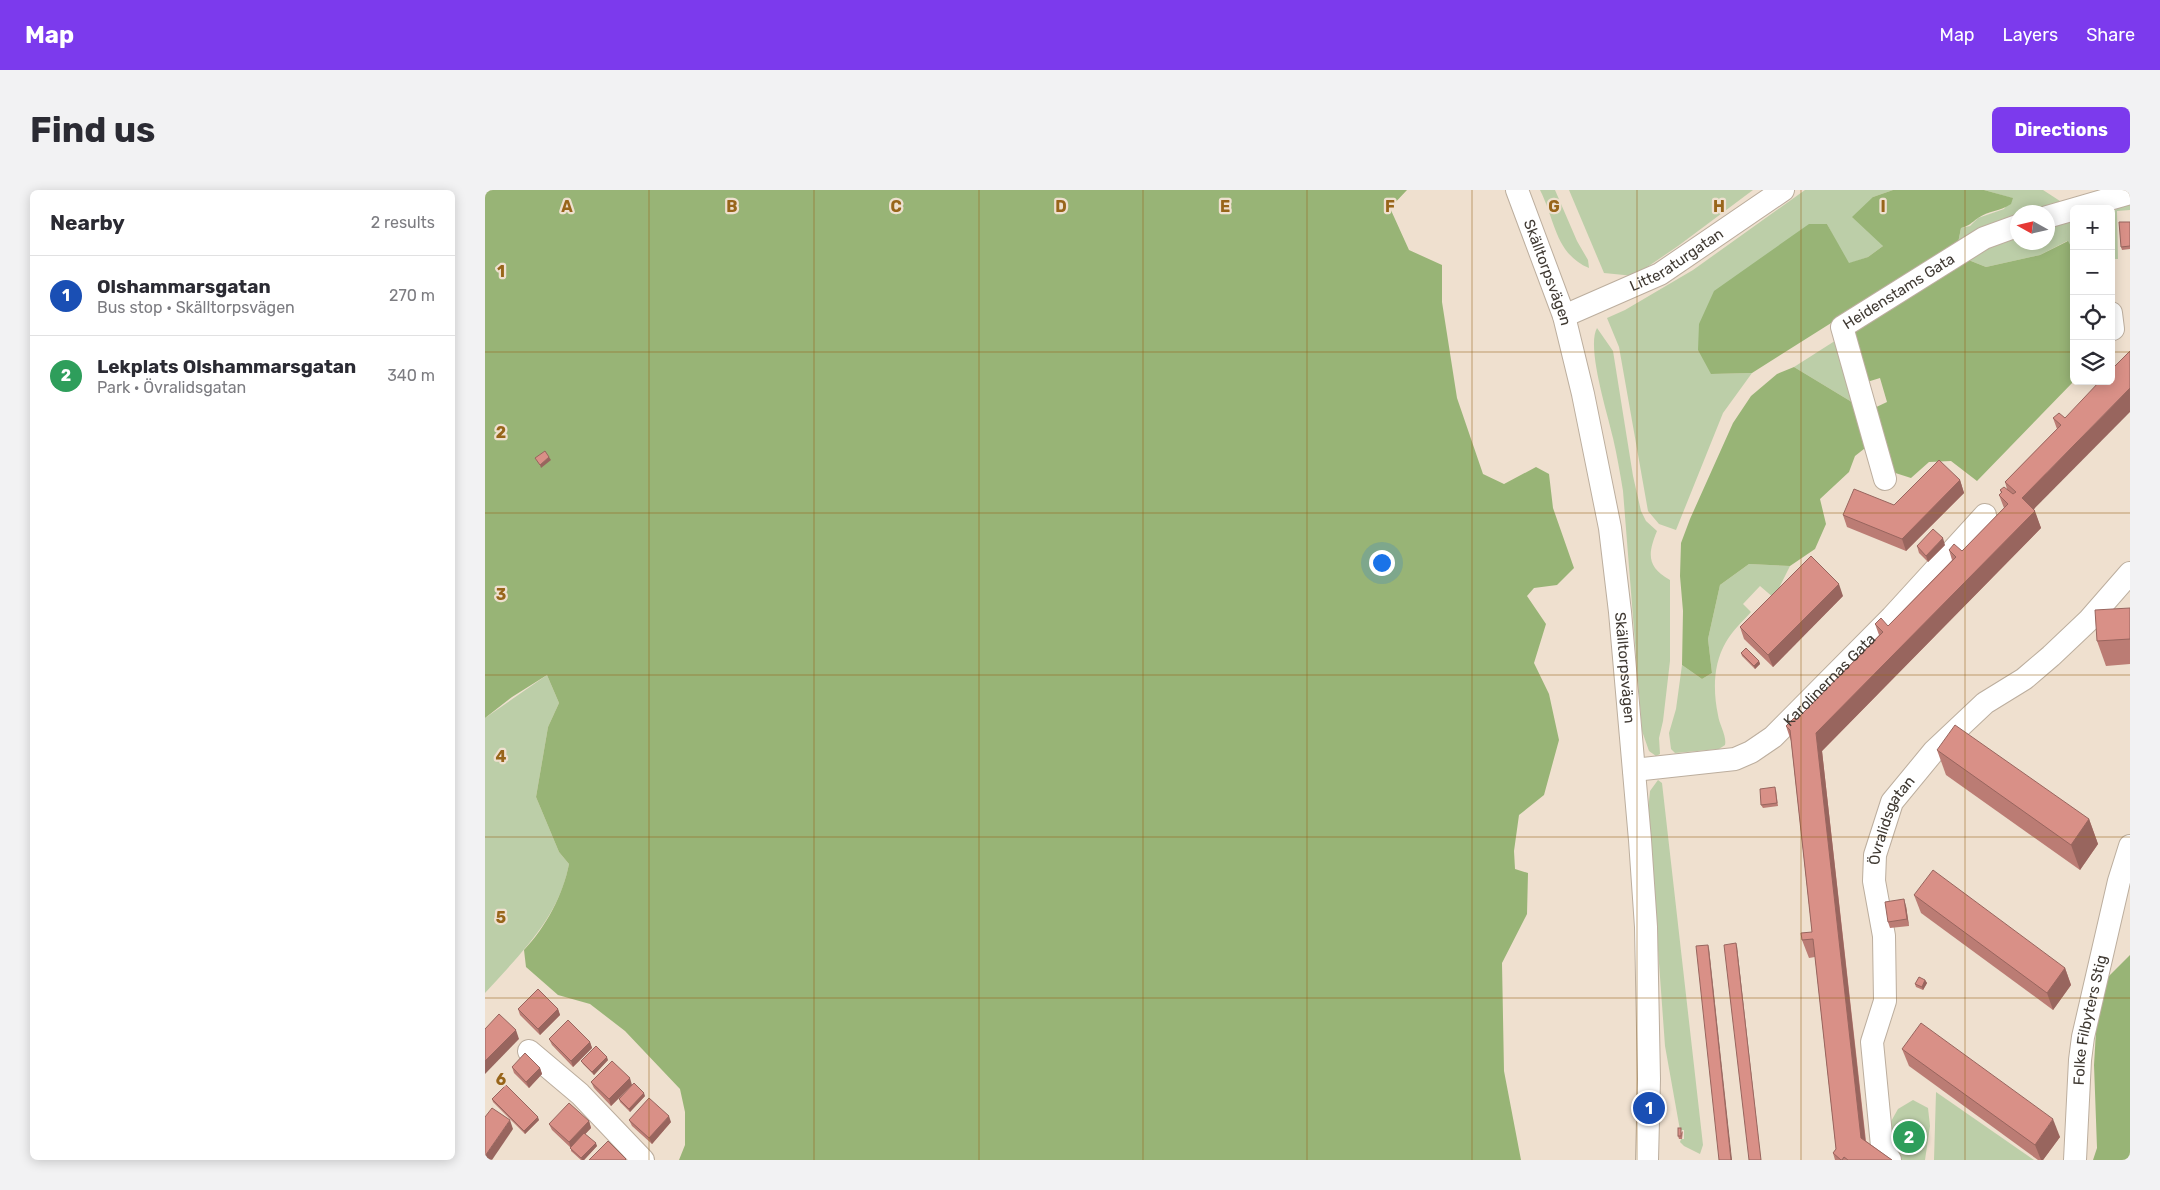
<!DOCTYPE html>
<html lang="en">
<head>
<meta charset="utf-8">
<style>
  :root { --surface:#fff; --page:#f2f2f3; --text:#2b2b33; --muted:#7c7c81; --line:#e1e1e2; --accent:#7c3aed }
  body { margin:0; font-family:Rubik,sans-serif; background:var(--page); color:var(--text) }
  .controls { position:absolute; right:15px; top:15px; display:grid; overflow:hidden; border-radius:8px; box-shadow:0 2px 12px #0003 }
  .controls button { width:45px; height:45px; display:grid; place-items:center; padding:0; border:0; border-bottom:1px solid var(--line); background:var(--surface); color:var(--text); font:25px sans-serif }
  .compass { position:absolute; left:1525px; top:15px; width:45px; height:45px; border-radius:50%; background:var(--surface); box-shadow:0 2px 12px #0003; rotate:278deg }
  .you { position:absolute; left:896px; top:372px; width:18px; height:18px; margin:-12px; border:4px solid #fff; border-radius:50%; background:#1a73e8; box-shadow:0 0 0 8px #1a73e833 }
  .badge { display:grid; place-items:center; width:32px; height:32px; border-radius:50%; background:var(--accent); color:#fff; font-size:16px; font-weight:700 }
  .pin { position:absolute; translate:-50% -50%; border:2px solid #fff; box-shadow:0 1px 5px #0006 }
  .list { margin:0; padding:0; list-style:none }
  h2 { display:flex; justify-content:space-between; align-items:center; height:65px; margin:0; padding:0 20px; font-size:21px }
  h2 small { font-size:16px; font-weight:400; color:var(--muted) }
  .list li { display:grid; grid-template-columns:32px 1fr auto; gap:15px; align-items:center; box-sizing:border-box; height:80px; padding:0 20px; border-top:1px solid var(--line) }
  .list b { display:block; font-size:19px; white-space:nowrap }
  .list p { margin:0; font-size:16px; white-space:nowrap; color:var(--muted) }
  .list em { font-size:16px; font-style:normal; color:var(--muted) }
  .icon { flex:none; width:28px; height:28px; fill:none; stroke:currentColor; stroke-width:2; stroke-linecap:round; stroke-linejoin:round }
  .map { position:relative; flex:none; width:1645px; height:970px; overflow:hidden; border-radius:8px }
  header { display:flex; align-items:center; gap:30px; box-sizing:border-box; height:70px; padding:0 25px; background:var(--accent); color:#fff }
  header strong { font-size:24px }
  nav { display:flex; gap:28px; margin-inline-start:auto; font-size:18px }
  .intro { display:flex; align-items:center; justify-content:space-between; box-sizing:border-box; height:120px; padding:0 30px }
  h1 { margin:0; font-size:35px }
  .button { padding:12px 22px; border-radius:8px; background:var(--accent); color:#fff; font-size:18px; font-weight:700 }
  main { display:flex; gap:30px; padding:0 30px }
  aside { flex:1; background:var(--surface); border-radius:8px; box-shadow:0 2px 12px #0003 }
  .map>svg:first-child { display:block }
  .green { fill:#bccea8 }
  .forest { fill:#98b476 }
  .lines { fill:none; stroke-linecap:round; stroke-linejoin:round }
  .minor-casing { stroke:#bcae9e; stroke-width:24 }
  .minor { stroke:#fff; stroke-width:22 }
  .wall { fill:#bb7c74 }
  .shaded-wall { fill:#98655e }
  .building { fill:#d99087; stroke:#98655e }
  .grid { fill:none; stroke:#98651a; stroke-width:1; stroke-opacity:0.55 }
  .labels { text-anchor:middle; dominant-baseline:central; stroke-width:4.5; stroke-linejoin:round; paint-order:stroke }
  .street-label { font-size:15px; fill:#403a33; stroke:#efe0cf }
  .grid-label { font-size:16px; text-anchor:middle; font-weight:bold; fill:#98651a; stroke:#efe0cf; stroke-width:4.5; stroke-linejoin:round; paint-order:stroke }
</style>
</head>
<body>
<header>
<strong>Map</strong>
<nav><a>Map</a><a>Layers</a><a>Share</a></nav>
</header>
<div class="intro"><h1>Find us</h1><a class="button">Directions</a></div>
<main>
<aside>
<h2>Nearby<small>2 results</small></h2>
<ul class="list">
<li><span class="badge" style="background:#1a4fb4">1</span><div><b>Olshammarsgatan</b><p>Bus stop · Skälltorpsvägen</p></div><em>270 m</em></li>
<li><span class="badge" style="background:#2e9e5b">2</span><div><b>Lekplats Olshammarsgatan</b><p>Park · Övralidsgatan</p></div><em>340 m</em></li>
</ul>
</aside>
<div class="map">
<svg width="1645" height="970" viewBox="0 0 1645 970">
  <rect width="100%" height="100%" fill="#efe0cf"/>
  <!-- green -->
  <g class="green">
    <path d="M 1055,0 L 1070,0 L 1092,51 L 1103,70 L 1104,78 C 1070,64 1070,29 1055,0 Z"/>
    <path d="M 1084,0 L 1268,0 L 1193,56 L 1149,86 L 1119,83 Z"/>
    <path d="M 1320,0 L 1408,0 L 1388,7 L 1398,56 L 1383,67 L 1363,74 L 1342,34 L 1226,184 L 1267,183 L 1238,223 L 1191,340 L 1174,334 L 1163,321 L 1134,157 L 1122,128 L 1140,120 L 1208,80 Z"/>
    <path d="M 1499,0 L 1558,0 L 1575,11 L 1575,14 L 1552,22 L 1532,22 L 1532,30 L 1473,53 L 1476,38 L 1485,36 L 1493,28 L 1519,19 L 1527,8 Z"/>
    <path d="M 1645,12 L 1645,20 L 1632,21 L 1633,69 L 1628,69 L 1626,67 L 1626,22 Z"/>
    <path d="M 1587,32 L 1589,33 L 1589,62 L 1582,51 L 1555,65 L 1501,77 L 1481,69 L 1499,60 L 1532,48 L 1532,52 L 1562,52 L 1563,37 Z"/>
    <path d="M 1112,138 L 1128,161 L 1148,286 L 1156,321 L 1161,331 L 1172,341 C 1163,363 1161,377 1185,390 L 1185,471 L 1178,531 L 1174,548 L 1175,564 L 1171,566 L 1164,561 L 1157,541 L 1138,301 C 1135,283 1132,265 1128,248 C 1123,225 1101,157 1112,138 Z"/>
    <path d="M 1356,147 L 1375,217 L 1309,177 Z"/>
    <path d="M 1264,374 L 1305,376 L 1289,408 L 1275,396 L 1258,414 L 1266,422 C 1258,431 1247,441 1241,452 C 1228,474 1228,501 1233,525 C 1234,534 1242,546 1240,555 L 1234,559 L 1190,563 L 1186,559 L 1184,543 L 1191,519 L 1197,475 L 1217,489 L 1227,483 L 1223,449 L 1235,395 Z"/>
    <path d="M 62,485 L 74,513 L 63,537 L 51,607 L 74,662 L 84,674 C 74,728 35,764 0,803 L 0,528 Z"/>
    <path d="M 1173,590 L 1177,593 L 1218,955 L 1215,964 L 1199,956 L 1195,952 L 1196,949 L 1199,949 L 1199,940 L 1195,940 L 1180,856 L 1163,621 L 1165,601 Z"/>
    <path d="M 1451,902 L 1549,970 L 1449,970 Z"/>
    <path d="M 1428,910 L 1443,918 L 1445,936 L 1440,970 L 1414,970 L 1406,961 L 1404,935 L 1413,919 Z"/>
  </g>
  <!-- forest -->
  <g class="forest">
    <path d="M 0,0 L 922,0 L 905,18 L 924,60 L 957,75 L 957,112 L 972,208 L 998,284 L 1019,294 L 1051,277 L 1064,284 L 1068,318 L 1089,378 L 1072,395 L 1049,398 L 1042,406 L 1061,434 L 1049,473 L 1064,504 L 1074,550 L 1059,605 L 1034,625 L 1029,661 L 1030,679 L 1043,683 L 1042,724 L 1017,773 L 1019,881 L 1036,970 L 194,970 L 200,955 L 200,922 L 195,899 L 140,841 L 105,814 L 73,805 L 41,777 L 39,760 C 61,737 78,705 84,674 L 74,662 L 51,607 L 63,537 L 74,513 L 62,485 L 27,507 L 0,528 Z"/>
    <path d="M 1408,0 L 1499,0 L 1528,8 L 1526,14 C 1516,21 1503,21 1493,28 C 1486,33 1484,36 1476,38 L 1473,53 L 1267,183 L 1226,184 L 1213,160 L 1214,134 L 1229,101 L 1324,34 L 1342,34 L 1364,73 L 1383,67 L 1398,56 L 1367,27 L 1388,7 Z"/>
    <path d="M 1583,51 L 1589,62 L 1589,191 L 1492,291 L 1466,271 L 1444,272 L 1426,288 L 1401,280 L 1385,220 L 1402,212 L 1395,188 L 1382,192 L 1367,142 L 1481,69 L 1501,77 L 1555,65 Z"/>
    <path d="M 1309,177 L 1375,217 L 1384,255 L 1370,266 L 1364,282 L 1335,309 L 1341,334 L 1330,359 L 1305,376 L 1264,374 L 1235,395 L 1223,449 L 1227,483 L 1217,489 L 1197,475 L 1198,421 L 1195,386 L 1196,353 L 1205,329 L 1248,233 L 1266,206 L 1292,184 Z"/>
    <path d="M 1645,765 L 1645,970 L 1608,970 L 1612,958 L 1609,875 L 1611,841 L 1623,787 Z"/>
  </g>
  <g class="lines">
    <defs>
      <g id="minor">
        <path id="s1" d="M 1032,0 L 1079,126 L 1098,204 L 1125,338 L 1135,422 L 1155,650 L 1161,737 L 1164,889 L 1162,970"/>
        <path d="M 1562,27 L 1645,3"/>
        <path d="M 1626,123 L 1628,139"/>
        <path id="s2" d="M 1079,126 L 1175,84 L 1298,0"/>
        <path id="s3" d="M 1400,289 L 1357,137 L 1499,48 L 1532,36"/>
        <path id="s4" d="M 1149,580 L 1250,569 L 1266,562 L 1288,547 L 1407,427 L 1500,325"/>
        <path d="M 44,861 L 95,904 L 158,970"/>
        <path id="s5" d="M 1405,970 L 1397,956 L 1387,852 L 1400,811 L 1399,746 L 1389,691 L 1390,665 L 1407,612 L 1449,561 L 1500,513 L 1539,489 L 1566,466 L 1604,430 L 1645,383"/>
        <path id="s6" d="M 1590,970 L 1595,870 L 1598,847 L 1634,691 L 1645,656"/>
      </g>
    </defs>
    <!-- minor casing -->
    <use href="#minor" class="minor-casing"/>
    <!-- minor -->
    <use href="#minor" class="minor"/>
  </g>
  <!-- wall -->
  <g class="wall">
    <path d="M 1645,32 L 1645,59 L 1637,60 L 1636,57 Z"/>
    <path d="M 1568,228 L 1580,228 L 1549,320 L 1556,338 L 1337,561 L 1381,951 L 1407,970 L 1350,970 L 1348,963 L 1351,959 L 1330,767 L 1324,768 L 1317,750 L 1327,742 L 1306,551 L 1301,536 L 1311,530 L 1394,445 L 1390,434 L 1403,436 L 1467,370 L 1464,360 L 1477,361 L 1519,318 L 1514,305 L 1516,303 L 1515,300 L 1522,299 L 1520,292 L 1572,239 Z"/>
    <path d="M 1475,290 L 1479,303 L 1421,361 L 1362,337 L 1358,325 L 1409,315 Z"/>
    <path d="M 1460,355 L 1443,372 L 1434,363 L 1432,356 Z"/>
    <path d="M 1358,406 L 1288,477 L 1259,449 L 1255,437 Z"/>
    <path d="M 1645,418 L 1645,474 L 1621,476 L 1612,451 Z"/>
    <path d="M 1256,463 L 1274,471 L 1275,474 L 1270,479 L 1257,466 Z"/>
    <path d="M 1452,560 L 1604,629 L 1613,654 L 1595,680 L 1461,585 Z"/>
    <path d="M 1291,600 L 1293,616 L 1278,618 L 1276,615 Z"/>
    <path d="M 1429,705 L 1580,778 L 1586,795 L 1568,820 L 1436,723 Z"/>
    <path d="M 1421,716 L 1424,736 L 1405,738 L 1403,732 Z"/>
    <path d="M 1440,790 L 1442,793 L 1438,800 L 1431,797 L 1430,794 Z"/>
    <path d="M 33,819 L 73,819 L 75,825 L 55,845 L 35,825 Z"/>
    <path d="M 64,849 L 105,852 L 107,858 L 88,877 L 67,855 Z"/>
    <path d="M 1417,859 L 1575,947 L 1558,970 L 1553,970 L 1424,876 Z"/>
    <path d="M 123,870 L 109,885 L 98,874 L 96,871 Z"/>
    <path d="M 27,877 L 55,878 L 57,884 L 44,898 L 29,883 Z"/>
    <path d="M 106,892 L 147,895 L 126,916 L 109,898 Z"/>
    <path d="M 160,906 L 145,922 L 135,912 L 134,909 Z"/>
    <path d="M 7,909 L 54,930 L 40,944 L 8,912 Z"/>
    <path d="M 144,930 L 186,932 L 167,954 L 147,936 Z"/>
    <path d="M 104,931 L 106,938 L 100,944 L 112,956 L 99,970 L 96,970 L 86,961 L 86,958 L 67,940 L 64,934 Z"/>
    <path d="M 1198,941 L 1197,949 L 1194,949 L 1193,946 Z"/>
  </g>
  <!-- shaded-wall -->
  <g class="shaded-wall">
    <path d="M 1645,198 L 1645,222 L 1543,325 L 1537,308 Z"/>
    <path d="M 64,267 L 66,270 L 56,278 L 55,275 Z"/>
    <path d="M 1475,290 L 1479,303 L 1421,361 L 1417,349 Z"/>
    <path d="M 1550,321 L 1556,338 L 1337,561 L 1382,965 L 1376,948 L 1331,543 Z"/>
    <path d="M 1458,348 L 1460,355 L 1443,372 L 1441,366 Z"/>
    <path d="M 1354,394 L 1358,406 L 1288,477 L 1283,465 Z"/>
    <path d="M 1274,471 L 1275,474 L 1270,479 L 1269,476 Z"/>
    <path d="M 1604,629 L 1613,654 L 1595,680 L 1586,655 Z"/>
    <path d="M 1419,709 L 1421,716 L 1424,736 L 1422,729 Z"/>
    <path d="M 1251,753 L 1252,756 L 1276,970 Z"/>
    <path d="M 1223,755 L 1224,758 L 1247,970 L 1246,970 Z"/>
    <path d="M 1580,778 L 1586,795 L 1568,820 L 1562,803 Z"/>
    <path d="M 1440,790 L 1442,793 L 1438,800 L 1437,797 Z"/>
    <path d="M 73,819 L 75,825 L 55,845 L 53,839 Z"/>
    <path d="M 31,840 L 34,849 L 0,884 L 0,871 Z"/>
    <path d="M 105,852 L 107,858 L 88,877 L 86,871 Z"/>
    <path d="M 122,867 L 123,870 L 109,885 L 107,882 Z"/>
    <path d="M 55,878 L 57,884 L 44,898 L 41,892 Z"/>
    <path d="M 145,888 L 147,895 L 126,916 L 124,909 Z"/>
    <path d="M 159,903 L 160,906 L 145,922 L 144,919 Z"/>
    <path d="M 184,926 L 186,932 L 167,954 L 164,948 Z"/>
    <path d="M 53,927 L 54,930 L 40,944 L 39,941 Z"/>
    <path d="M 1568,929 L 1575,947 L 1558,970 L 1556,970 L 1550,955 Z"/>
    <path d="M 25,930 L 28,939 L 7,970 L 0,970 L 0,966 Z"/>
    <path d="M 104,931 L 106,938 L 86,959 L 84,952 Z"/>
    <path d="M 111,953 L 112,956 L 99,970 L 97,970 L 96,968 Z"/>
  </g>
  <!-- building -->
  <g class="building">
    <path d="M 1634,32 L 1645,32 L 1645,56 L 1636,57 Z"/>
    <path d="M 1645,161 L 1645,198 L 1537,308 L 1550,321 L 1331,543 L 1376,948 L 1407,970 L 1363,970 L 1359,967 L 1357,970 L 1356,970 L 1348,963 L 1351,959 L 1328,749 L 1317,750 L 1316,743 L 1327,742 L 1305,540 L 1301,536 L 1309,528 L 1311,530 L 1398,442 L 1390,434 L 1396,428 L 1403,436 L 1471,367 L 1464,360 L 1469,354 L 1477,361 L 1523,314 L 1514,305 L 1517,302 L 1515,300 L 1519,297 L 1528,304 L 1531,302 L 1520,292 L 1576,235 L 1568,228 L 1574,223 L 1580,228 L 1615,191 L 1626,191 L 1626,180 Z"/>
    <path d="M 60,261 L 64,267 L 55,275 L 50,268 Z"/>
    <path d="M 1454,270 L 1475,290 L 1417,349 L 1358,325 L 1369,299 L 1409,315 Z"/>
    <path d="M 1448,339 L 1458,348 L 1441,366 L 1432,356 Z"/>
    <path d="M 1326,366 L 1354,394 L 1283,465 L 1255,437 Z"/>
    <path d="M 1645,418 L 1645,449 L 1612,451 L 1610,420 Z"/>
    <path d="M 1261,458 L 1274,471 L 1269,476 L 1256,463 Z"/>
    <path d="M 1470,535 L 1604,629 L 1586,655 L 1452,560 Z"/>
    <path d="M 1290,597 L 1292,613 L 1276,615 L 1275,599 Z"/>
    <path d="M 1448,680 L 1580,778 L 1562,803 L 1429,705 Z"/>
    <path d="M 1419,709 L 1422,729 L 1403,732 L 1400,712 Z"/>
    <path d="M 1251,753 L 1276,970 L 1264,970 L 1239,755 Z"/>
    <path d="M 1223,755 L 1246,970 L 1234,970 L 1211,756 Z"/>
    <path d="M 1434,787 L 1440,790 L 1437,797 L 1430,794 Z"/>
    <path d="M 53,799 L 73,819 L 53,839 L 33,819 Z"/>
    <path d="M 14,824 L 31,840 L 0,871 L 0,839 Z"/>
    <path d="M 83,830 L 105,852 L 86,871 L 64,849 Z"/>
    <path d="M 1436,833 L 1568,929 L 1550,955 L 1417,859 Z"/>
    <path d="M 111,856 L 122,867 L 107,882 L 96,871 Z"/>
    <path d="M 40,863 L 55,878 L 41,892 L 27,877 Z"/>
    <path d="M 127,871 L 145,888 L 124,909 L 106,892 Z"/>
    <path d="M 149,893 L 159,903 L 144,919 L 134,909 Z"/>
    <path d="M 21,895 L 53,927 L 39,941 L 7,909 Z"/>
    <path d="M 164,908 L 184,926 L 164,948 L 144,930 Z"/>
    <path d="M 84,913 L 104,931 L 84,952 L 64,934 Z"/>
    <path d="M 7,918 L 25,930 L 0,966 L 0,927 Z"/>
    <rect x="1193" y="938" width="3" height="8"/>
    <path d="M 99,943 L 111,953 L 96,968 L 85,958 Z"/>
    <path d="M 123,951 L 141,969 L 140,970 L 104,970 Z"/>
  </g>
  <!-- grid -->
  <path class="grid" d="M 164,0 L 164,970M 329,0 L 329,970M 494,0 L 494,970M 658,0 L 658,970M 822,0 L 822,970M 987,0 L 987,970M 1152,0 L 1152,970M 1316,0 L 1316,970M 1480,0 L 1480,970M 0,162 L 1589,162M 1626,162 L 1645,162M 0,323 L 1645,323M 0,485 L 1645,485M 0,647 L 1645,647M 0,808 L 1645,808"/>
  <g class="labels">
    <!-- street labels -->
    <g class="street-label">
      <text stroke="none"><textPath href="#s2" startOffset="126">Litteraturgatan</textPath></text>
      <text stroke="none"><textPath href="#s1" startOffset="88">Skälltorpsvägen</textPath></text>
      <text stroke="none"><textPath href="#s3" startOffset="225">Heidenstams Gata</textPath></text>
      <text stroke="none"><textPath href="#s1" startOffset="492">Skälltorpsvägen</textPath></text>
      <text stroke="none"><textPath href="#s4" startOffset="226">Karolinernas Gata</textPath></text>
      <text stroke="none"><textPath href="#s5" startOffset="349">Övralidsgatan</textPath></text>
      <text stroke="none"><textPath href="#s6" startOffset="141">Folke Filbyters Stig</textPath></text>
    </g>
  </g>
  <g class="grid-label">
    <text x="82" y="22">A</text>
    <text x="247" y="22">B</text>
    <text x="411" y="22">C</text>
    <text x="576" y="22">D</text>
    <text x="740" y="22">E</text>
    <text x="905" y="22">F</text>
    <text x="1069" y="22">G</text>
    <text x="1234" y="22">H</text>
    <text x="1398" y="22">I</text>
    <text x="16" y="87">1</text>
    <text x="16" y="248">2</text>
    <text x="16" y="410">3</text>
    <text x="16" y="572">4</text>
    <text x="16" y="733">5</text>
    <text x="16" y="895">6</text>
  </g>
</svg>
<div class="controls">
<button>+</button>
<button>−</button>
<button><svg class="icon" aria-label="locate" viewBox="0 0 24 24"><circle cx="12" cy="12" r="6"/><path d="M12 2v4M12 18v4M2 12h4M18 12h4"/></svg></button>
<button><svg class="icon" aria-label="layers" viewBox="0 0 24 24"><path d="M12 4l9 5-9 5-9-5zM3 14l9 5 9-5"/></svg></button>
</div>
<svg class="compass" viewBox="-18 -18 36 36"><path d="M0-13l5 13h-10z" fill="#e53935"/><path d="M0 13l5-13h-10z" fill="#7c7c81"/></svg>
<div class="you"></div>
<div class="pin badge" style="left:1164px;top:918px;background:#1a4fb4">1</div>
<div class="pin badge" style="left:1424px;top:947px;background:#2e9e5b">2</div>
</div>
</main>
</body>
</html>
